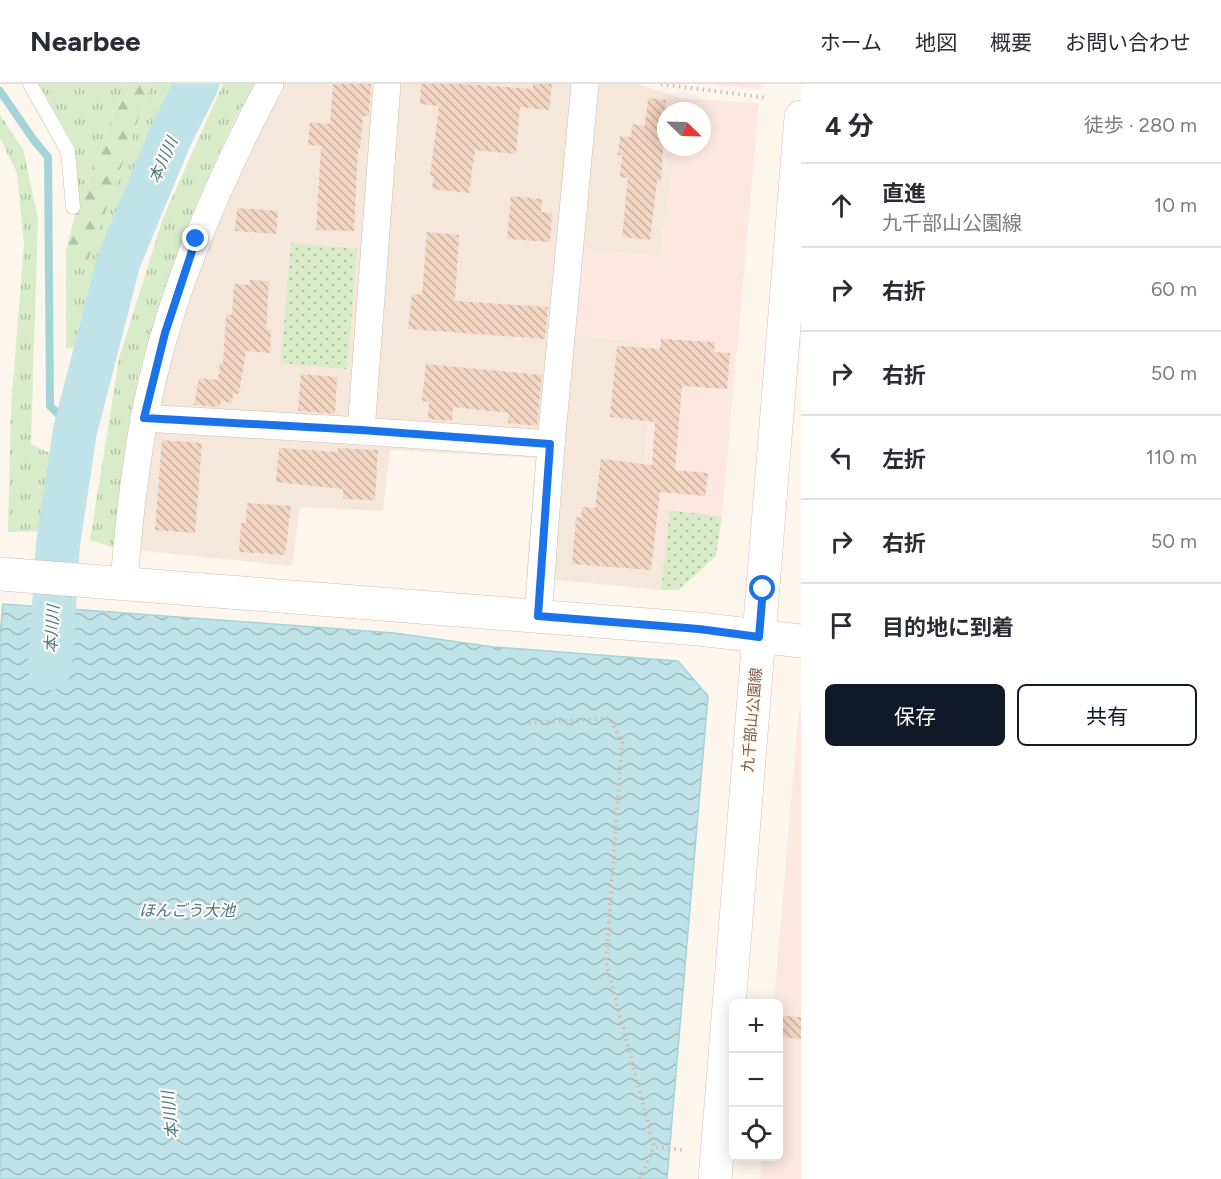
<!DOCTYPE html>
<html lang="ja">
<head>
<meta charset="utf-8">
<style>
  :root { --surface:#fff; --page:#f2f2f3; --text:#2b2b33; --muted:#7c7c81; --line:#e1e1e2; --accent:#111827 }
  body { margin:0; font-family:Figtree,"Noto Sans JP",sans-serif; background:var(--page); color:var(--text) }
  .controls { position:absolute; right:18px; bottom:18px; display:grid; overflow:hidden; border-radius:9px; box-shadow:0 3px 15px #0003 }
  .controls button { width:54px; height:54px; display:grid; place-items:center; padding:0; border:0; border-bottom:2px solid var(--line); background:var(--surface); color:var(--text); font:30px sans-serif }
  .compass { position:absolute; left:657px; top:18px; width:54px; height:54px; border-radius:50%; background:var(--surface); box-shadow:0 3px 15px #0003; rotate:113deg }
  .stop { position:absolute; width:18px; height:18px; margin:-14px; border:4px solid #1a73e8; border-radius:50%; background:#fff }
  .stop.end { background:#1a73e8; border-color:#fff; box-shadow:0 2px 6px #0008 }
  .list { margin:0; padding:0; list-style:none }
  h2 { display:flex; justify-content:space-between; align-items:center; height:78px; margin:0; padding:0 24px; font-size:26px }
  h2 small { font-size:20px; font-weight:400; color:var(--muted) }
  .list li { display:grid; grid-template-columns:39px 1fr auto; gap:18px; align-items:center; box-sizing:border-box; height:84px; padding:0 24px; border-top:2px solid var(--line) }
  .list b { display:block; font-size:22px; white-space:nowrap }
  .list p { margin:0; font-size:20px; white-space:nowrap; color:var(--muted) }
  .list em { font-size:20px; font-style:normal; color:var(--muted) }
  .actions { display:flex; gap:12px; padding:18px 24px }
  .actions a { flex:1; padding:14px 0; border:2px solid var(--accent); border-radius:9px; text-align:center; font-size:21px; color:var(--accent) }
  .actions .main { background:var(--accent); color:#fff }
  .icon { flex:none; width:33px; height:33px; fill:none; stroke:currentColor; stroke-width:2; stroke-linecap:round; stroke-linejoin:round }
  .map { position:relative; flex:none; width:801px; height:1095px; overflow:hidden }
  header { display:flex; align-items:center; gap:36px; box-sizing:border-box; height:84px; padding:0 30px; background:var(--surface); border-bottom:2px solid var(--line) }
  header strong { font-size:28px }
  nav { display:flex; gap:33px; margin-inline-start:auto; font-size:21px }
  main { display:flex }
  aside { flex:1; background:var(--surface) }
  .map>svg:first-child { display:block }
  .residential { fill:#f5e8da }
  .commercial { fill:#fde8e0 }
  .grass { fill:url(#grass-tufts) }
  .forest { fill:url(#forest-firs) }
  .garden { fill:url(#garden-dots) }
  .water { fill:url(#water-waves); stroke:#a5d3da; stroke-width:1.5 }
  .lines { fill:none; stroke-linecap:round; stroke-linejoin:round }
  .stream { stroke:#a5d3da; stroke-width:8 }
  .river { stroke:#bfe3e8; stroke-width:44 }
  .building { fill:url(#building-back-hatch) }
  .service-casing { stroke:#d1beb0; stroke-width:15 }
  .minor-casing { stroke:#d1beb0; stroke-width:28 }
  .tertiary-casing { stroke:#d1beb0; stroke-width:34 }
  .secondary-casing { stroke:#d6c0b0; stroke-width:34 }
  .path { stroke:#d9b8a5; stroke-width:4; stroke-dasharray:1.5 4.5; stroke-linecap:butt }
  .service { stroke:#fff; stroke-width:14 }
  .minor { stroke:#fff; stroke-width:27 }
  .tertiary { stroke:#fff; stroke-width:33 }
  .secondary { stroke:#fff; stroke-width:33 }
  .route { stroke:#1a73e8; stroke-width:8 }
  .labels { text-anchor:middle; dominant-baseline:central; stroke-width:4.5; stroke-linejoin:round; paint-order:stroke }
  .street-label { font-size:15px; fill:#7a5c4d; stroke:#fffaf3 }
  .water-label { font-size:16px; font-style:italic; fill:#437c86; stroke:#fffaf3 }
</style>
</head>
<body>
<header>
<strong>Nearbee</strong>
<nav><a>ホーム</a><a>地図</a><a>概要</a><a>お問い合わせ</a></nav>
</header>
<main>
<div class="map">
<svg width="801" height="1095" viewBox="0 0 801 1095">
  <defs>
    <pattern id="grass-tufts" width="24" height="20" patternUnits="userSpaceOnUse" patternTransform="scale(1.5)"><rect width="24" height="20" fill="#d8ecc9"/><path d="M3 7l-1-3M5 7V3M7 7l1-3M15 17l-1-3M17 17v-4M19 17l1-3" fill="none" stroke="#b4c2a5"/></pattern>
    <pattern id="forest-firs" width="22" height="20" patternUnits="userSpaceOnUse" patternTransform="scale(1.5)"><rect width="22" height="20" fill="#d8ecc9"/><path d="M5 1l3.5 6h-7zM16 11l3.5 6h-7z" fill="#b4c2a5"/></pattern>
    <pattern id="garden-dots" width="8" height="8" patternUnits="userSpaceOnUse" patternTransform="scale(1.5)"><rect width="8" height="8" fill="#d8ecc9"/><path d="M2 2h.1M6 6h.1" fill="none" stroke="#b4c2a5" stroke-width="1.8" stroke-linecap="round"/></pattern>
    <pattern id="water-waves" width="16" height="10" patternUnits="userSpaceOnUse" patternTransform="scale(1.5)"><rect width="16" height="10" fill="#bfe3e8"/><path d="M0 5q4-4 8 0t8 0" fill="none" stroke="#a0bbbe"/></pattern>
    <pattern id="building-back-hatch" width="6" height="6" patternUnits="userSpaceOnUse" patternTransform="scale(1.5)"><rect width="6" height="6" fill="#f3d5c3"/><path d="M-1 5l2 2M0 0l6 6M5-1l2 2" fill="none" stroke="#cab0a1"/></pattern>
  </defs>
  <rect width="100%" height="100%" fill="#fdf6ec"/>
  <!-- residential -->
  <path class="residential" d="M 255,0 L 638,0 L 681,14 L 680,27 L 666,27 L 666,63 L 675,63 L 660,171 L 572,251 L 652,259 L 642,423 L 670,426 L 661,506 L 526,493 L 536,374 L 390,366 L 383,427 L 300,423 L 292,482 L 115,464 L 138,291 L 186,144 L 236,32 Z"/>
  <!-- commercial -->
  <g class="commercial">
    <path d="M 708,0 L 761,0 L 760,6 Z"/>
    <path d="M 681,14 L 759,19 L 722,433 L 642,423 L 652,259 L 572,251 L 580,165 L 660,171 L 675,63 L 702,63 L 702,27 L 680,27 Z"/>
    <path d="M 801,624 L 801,1095 L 760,1095 L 762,1073 L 778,1072 L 778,920 L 774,919 L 799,625 Z"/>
  </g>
  <!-- grass -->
  <g class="grass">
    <path d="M 39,0 L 125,0 L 76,127 L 74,62 Z"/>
    <path d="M 151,0 L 173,0 L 107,160 L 81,263 L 66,264 L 66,166 L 85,183 Z"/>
    <path d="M 223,0 L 255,0 L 236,32 L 186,144 L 138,291 L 115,464 L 90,456 L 119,274 L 163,134 Z"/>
    <path d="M 0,31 L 23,65 L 38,134 L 31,360 L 52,370 L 42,447 L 8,448 L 11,324 L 24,160 L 17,89 L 0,54 Z"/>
  </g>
  <!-- forest -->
  <path class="forest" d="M 125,0 L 151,0 L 85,184 L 66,166 L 76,127 Z"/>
  <!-- garden -->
  <g class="garden">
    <path d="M 291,159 L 357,165 L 347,285 L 281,279 Z"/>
    <path d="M 670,426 L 722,433 L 716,472 L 679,506 L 661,506 Z"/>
  </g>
  <!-- water -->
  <path class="water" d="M 3,520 L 394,549 L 494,563 L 678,577 L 708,612 L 667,1095 L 0,1095 L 0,550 Z"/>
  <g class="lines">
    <!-- stream -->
    <path class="stream" d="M 0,7 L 33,55 L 48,73 L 50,322 L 75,347"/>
    <!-- river -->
    <path class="river" d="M 50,584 L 58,460 L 75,347 L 119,176 L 171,51 L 197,0"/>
  </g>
  <!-- building -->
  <g class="building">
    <path d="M 333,0 L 371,0 L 369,32 L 363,32 L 360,65 L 358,65 L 354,147 L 316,146 L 321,62 L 308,61 L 310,38 L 330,40 Z"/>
    <path d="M 421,0 L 463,0 L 533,5 L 533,0 L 552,0 L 549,26 L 520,23 L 516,70 L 475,66 L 469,109 L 432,105 L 434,92 L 430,92 L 439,22 L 420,20 Z"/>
    <path d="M 648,14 L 666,16 L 661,97 L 657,97 L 650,156 L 622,153 L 628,94 L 620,93 L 622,71 L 618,71 L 620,52 L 631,53 L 632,40 L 645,42 Z"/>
    <path d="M 511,112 L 542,115 L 541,128 L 552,129 L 550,158 L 507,155 Z"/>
    <path d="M 237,124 L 278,127 L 276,150 L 235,147 Z"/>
    <path d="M 427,148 L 459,151 L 455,217 L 548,223 L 545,255 L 408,245 L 412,210 L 422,211 Z"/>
    <path d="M 250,196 L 269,197 L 266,246 L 271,246 L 270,269 L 246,267 L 239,310 L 233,309 L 232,319 L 221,317 L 220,323 L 194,321 L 199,294 L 218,296 L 220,279 L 223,280 L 226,230 L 232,231 L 234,200 L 250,201 Z"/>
    <path d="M 661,255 L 715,258 L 714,268 L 730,269 L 727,305 L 682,302 L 675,386 L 708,389 L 705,412 L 660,408 L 651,486 L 572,480 L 576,433 L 581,434 L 582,423 L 595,424 L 601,375 L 652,381 L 655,338 L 610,333 L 617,262 L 660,265 Z"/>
    <path d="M 426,280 L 542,291 L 537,342 L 508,339 L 509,329 L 453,323 L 452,337 L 428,335 L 429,318 L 422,317 Z"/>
    <path d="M 301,290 L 337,293 L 335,330 L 298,327 Z"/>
    <path d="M 162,356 L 202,359 L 195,449 L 155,446 Z"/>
    <path d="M 279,364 L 338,368 L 338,364 L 378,366 L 375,416 L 343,415 L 343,405 L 276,398 Z"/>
    <path d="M 247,419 L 291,422 L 285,471 L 239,468 L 241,439 L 246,439 Z"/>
    <path d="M 783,932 L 801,933 L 801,955 L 781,953 Z"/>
  </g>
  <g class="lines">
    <defs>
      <path id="service" d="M 30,0 L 68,67 L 73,123"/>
      <g id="minor">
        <path d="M 144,334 L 361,347 L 551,360"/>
        <path d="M 361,347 L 387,0"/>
        <path d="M 124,499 C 128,445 134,391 144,336 C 166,218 214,106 270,0"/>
        <path d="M 538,532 L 551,360 L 585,0"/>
      </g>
      <path id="tertiary" d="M 0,490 L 699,545 L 801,557"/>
      <path id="secondary" d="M 715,1095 L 801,33"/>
    </defs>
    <!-- service casing -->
    <use href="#service" class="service-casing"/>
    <!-- minor casing -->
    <use href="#minor" class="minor-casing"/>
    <!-- tertiary casing -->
    <use href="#tertiary" class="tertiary-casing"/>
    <!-- secondary casing -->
    <use href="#secondary" class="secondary-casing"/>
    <!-- path -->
    <g class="path">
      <path d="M 661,0 L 768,14"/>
      <path d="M 529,639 L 610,634 L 622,659 L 606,878 L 654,1063 L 684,1066"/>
      <path d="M 640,1095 L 654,1063"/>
    </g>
    <!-- service -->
    <use href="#service" class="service"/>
    <!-- minor -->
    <use href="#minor" class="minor"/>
    <!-- tertiary -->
    <use href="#tertiary" class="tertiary"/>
    <!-- secondary -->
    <use href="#secondary" class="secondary"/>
  </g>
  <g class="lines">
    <!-- route -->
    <path class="route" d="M 196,155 L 165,249 L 144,334 L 361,346 L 550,360 L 538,532 L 699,545 L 759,553 L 763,505"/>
  </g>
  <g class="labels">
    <!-- street labels -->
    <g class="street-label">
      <text transform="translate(752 636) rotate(-85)">九千部山公園線</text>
    </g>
    <!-- water labels -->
    <g class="water-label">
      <text transform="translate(163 76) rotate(-66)">本川川</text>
      <text transform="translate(52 545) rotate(-87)">本川川</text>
      <text x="187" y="826">ほんごう大池</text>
      <text transform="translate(170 1031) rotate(-96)">本川川</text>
    </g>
  </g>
</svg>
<div class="controls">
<button>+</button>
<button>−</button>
<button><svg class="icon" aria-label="locate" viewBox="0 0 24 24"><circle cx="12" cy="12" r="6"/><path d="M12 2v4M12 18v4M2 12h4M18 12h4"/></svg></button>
</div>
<svg class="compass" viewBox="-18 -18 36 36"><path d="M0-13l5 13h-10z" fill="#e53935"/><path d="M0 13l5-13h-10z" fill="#7c7c81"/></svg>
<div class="stop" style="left:763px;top:505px"></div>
<div class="stop end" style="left:196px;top:155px"></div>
</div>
<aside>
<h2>4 分<small>徒歩 · 280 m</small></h2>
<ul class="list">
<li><svg class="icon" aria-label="ahead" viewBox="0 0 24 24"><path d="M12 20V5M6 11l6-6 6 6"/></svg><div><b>直進</b><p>九千部山公園線</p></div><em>10 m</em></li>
<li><svg class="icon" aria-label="right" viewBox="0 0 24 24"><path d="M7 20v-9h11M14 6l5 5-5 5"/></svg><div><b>右折</b></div><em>60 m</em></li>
<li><svg class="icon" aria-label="right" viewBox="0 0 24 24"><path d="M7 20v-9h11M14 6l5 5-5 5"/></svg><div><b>右折</b></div><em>50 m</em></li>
<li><svg class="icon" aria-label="left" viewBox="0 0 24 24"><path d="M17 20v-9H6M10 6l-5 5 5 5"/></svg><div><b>左折</b></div><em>110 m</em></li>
<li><svg class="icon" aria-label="right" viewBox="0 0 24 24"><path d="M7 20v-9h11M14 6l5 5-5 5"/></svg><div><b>右折</b></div><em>50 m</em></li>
<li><svg class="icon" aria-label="arrive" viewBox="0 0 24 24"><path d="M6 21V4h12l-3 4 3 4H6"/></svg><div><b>目的地に到着</b></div></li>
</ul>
<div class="actions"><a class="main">保存</a><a>共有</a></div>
</aside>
</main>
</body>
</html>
